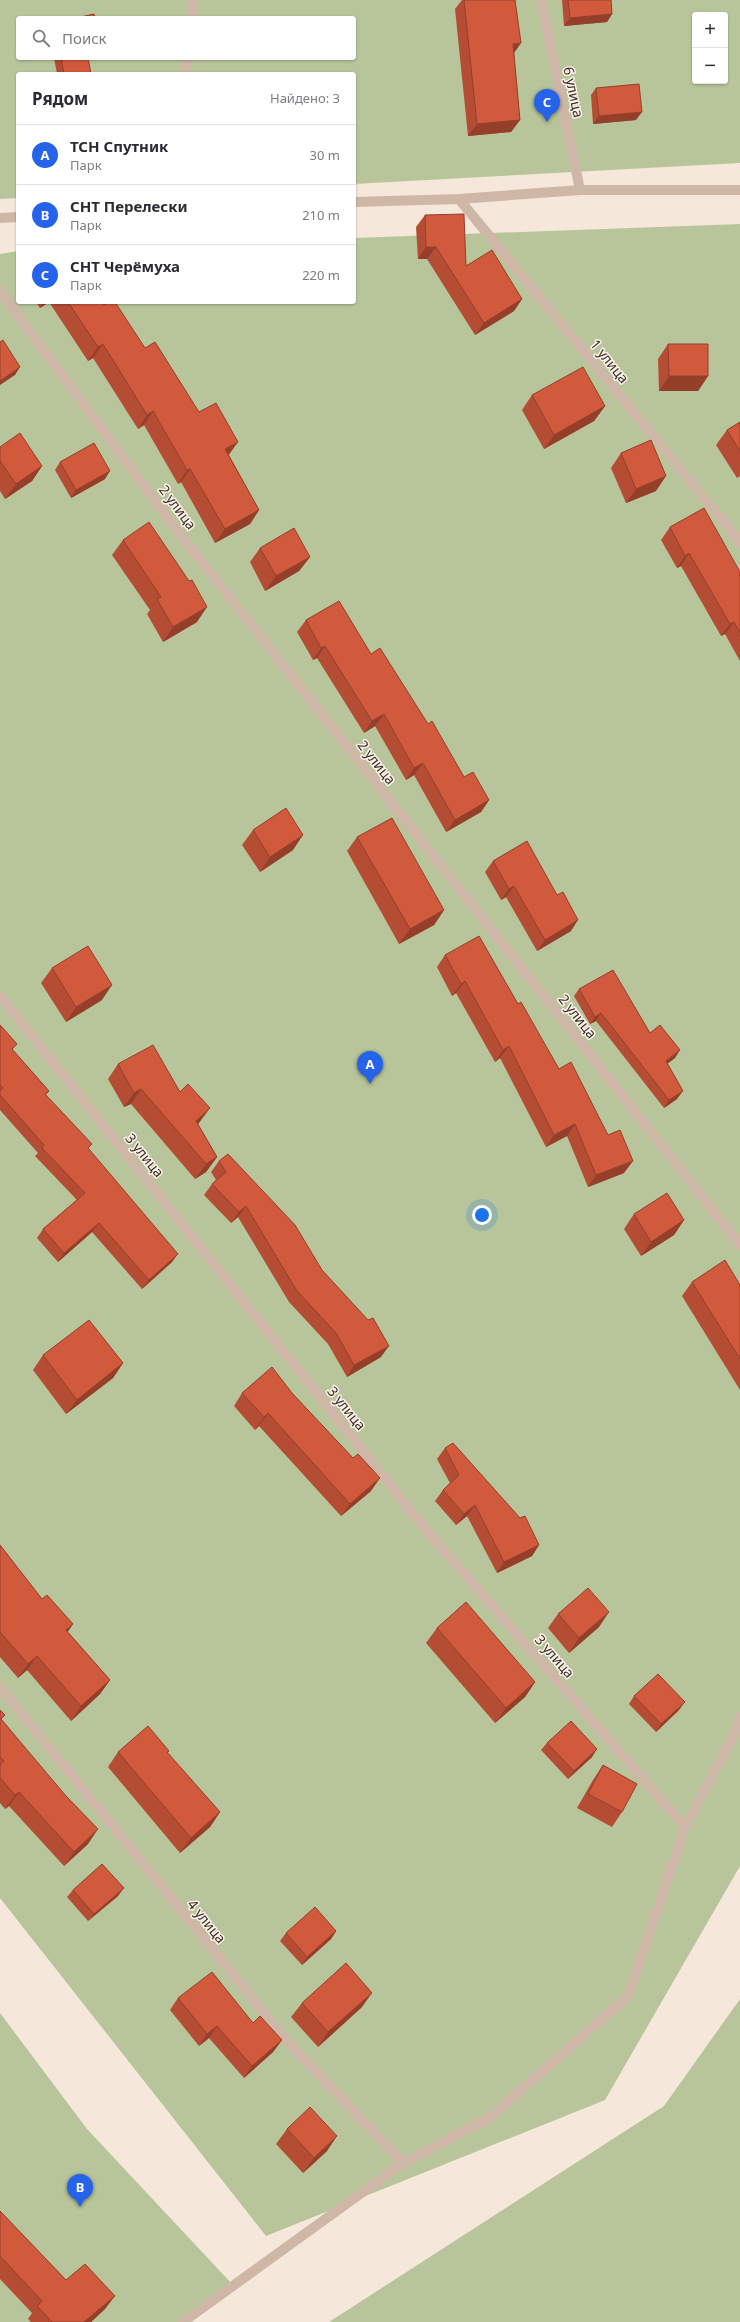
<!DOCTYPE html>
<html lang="ru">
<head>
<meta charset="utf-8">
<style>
  :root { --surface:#fff; --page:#f7f7f7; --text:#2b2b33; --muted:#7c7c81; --line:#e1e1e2; --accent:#2563eb }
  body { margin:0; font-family:"Noto Sans",sans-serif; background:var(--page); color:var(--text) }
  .controls { position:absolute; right:12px; top:12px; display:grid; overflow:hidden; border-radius:4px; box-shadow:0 1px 3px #0004 }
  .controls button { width:36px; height:36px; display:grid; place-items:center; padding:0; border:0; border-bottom:1px solid var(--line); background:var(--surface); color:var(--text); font:20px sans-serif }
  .you { position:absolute; left:482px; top:1215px; width:14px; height:14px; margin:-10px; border:3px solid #fff; border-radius:50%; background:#1a73e8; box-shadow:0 0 0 6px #1a73e833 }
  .badge { display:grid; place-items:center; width:26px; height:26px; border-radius:50%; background:var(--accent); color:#fff; font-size:13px; font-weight:700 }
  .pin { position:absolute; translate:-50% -33px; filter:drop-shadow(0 1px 2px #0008) }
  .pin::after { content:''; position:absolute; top:21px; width:14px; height:12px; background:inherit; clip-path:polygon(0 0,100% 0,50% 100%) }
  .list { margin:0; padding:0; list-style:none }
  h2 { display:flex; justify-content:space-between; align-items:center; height:52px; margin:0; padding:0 16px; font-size:17px }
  h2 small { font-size:13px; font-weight:400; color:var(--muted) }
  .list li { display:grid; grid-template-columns:26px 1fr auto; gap:12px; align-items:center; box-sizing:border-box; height:60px; padding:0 16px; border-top:1px solid var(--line) }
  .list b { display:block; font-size:15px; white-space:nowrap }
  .list p { margin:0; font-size:13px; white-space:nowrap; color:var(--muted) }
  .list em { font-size:13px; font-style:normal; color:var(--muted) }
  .icon { flex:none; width:22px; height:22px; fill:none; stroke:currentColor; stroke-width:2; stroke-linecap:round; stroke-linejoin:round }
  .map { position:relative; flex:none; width:740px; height:2322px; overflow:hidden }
  .search { position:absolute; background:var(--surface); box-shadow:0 1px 3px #0004; left:16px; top:16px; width:340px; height:44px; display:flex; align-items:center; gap:10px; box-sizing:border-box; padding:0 14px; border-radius:4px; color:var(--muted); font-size:15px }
  .panel { position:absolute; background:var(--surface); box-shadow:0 1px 3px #0004; left:16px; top:72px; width:340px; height:232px; border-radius:4px }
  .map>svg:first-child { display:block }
  .green { fill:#b8c59a; fill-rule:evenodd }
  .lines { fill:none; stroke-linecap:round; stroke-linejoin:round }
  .service { stroke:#ceb7a6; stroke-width:10 }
  .minor { stroke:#ceb7a6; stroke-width:10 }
  .wall { fill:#b54d34 }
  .shaded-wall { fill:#933f2a }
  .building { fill:#d25a3c; stroke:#933f2a }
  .labels { text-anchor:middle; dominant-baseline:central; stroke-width:3; stroke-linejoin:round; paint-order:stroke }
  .street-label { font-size:14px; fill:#3a2c28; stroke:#fcf2e9 }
</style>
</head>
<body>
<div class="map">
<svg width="740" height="2322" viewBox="0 0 740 2322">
  <rect width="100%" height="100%" fill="#f5e8db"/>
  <!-- green -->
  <g class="green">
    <path d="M 0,0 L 740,0 L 740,163 L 354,184 L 354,74 L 18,74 L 18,198 L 0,199 ZM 695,15 L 725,15 L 725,81 L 695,81 ZM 18,18 L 354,18 L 354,58 L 18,58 Z"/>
    <path d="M 740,224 L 740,1866 L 605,2100 L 266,2236 L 0,1898 L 0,254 L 18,251 L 18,302 L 354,302 L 354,238 Z"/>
    <path d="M 740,1999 L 740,2322 L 329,2322 L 664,2106 Z"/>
    <path d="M 0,2013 L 87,2129 L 233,2285 L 183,2322 L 0,2322 Z"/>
  </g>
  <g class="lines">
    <!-- service -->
    <g class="service">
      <path d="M 541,0 L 580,190"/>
      <path d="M 459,199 L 740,542"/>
      <path d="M 0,291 L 175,528 L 740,1245"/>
      <path d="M 0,996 L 426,1530 L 685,1827"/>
      <path d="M 0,1687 L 287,2041 L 403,2163"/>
      <path d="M 183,2322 L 403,2163 L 489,2118 L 628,1996 L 685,1827 L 734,1735 L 740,1717"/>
    </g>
    <!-- minor -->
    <g class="minor">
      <path d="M 191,18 L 193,0"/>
      <path d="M 185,74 L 187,58"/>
      <path d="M 354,202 L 459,199 L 580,190 L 740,190"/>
      <path d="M 0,218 L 18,217"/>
    </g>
  </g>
  <!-- wall -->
  <g class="wall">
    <path d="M 462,0 L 515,0 L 514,53 L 520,120 L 511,132 L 468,136 L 455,9 Z"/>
    <path d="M 562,0 L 611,0 L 612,14 L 607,22 L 564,26 Z"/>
    <path d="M 54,58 L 88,58 L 91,74 L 57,74 Z"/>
    <path d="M 596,88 L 636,120 L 593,124 L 591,95 Z"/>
    <path d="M 425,215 L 466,266 L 522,299 L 514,311 L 475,335 L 427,259 L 418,259 L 416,227 Z"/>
    <path d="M 36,302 L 49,302 L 40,308 Z"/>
    <path d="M 49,302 L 102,302 L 104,305 L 145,348 L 199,412 L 229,455 L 259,510 L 250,524 L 215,543 L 181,482 L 178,484 L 144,425 L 138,429 L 93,358 L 88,361 Z"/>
    <path d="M 668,344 L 708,376 L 698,391 L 659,391 L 658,359 Z"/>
    <path d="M 532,395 L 605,406 L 594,421 L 544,449 L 522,410 Z"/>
    <path d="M 740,422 L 740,476 L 737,478 L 716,445 L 727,430 Z"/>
    <path d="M 0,447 L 42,466 L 32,481 L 5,499 L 0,491 Z"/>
    <path d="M 621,453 L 656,491 L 626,503 L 611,468 Z"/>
    <path d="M 60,462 L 105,479 L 71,498 L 55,470 Z"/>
    <path d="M 670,527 L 740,572 L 740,661 L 725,634 L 721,636 L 681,566 L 677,568 L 661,540 Z"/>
    <path d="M 123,540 L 197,622 L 163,642 L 147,614 L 150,610 L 112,555 Z"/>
    <path d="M 260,548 L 310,557 L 299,571 L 265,591 L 250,562 Z"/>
    <path d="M 306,620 L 371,654 L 428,724 L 464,777 L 489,800 L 481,812 L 446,832 L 414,775 L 406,780 L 375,726 L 364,733 L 317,658 L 313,660 L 297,632 Z"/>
    <path d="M 253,830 L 293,850 L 260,872 L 242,845 Z"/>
    <path d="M 357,837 L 444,910 L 434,925 L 399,944 L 347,851 Z"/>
    <path d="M 493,861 L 571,931 L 537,951 L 506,897 L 501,900 L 485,872 Z"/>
    <path d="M 445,955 L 518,1004 L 624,1173 L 588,1187 L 567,1136 L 546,1147 L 500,1058 L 495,1062 L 456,993 L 452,996 L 437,967 Z"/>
    <path d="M 52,968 L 102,1000 L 66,1022 L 41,983 Z"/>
    <path d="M 579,989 L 650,1033 L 675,1058 L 667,1064 L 677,1099 L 664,1108 L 596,1021 L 590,1024 L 574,996 Z"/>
    <path d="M 0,1025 L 17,1044 L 12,1050 L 49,1091 L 46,1095 L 88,1150 L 172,1262 L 142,1289 L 92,1232 L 58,1262 L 37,1238 L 43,1229 L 77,1200 L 35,1156 L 38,1153 L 0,1110 Z"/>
    <path d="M 118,1064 L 180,1092 L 199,1123 L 198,1124 L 217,1157 L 206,1172 L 195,1179 L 131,1104 L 124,1107 L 108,1079 Z"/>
    <path d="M 219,1161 L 322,1270 L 381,1357 L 347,1377 L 328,1344 L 289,1302 L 238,1217 L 231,1223 L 204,1195 L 212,1184 L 216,1180 L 211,1172 Z"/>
    <path d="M 634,1214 L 684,1220 L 674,1235 L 641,1256 L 624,1229 Z"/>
    <path d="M 692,1282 L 740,1285 L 740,1390 L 682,1296 Z"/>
    <path d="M 43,1355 L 123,1363 L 113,1378 L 66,1414 L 33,1370 Z"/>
    <path d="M 242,1393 L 371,1491 L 341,1516 L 259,1426 L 255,1430 L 234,1406 Z"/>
    <path d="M 445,1448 L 539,1545 L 532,1556 L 497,1573 L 467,1516 L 456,1525 L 435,1501 L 443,1490 L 450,1483 L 437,1459 Z"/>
    <path d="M 0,1545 L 42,1599 L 73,1624 L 67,1632 L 110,1680 L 100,1694 L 71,1721 L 27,1670 L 18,1678 L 0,1657 Z"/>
    <path d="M 558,1614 L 599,1627 L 569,1653 L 548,1628 Z"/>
    <path d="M 437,1628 L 535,1682 L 525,1697 L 495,1723 L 426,1643 Z"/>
    <path d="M 634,1696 L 679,1710 L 656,1732 L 629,1704 Z"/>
    <path d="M 0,1710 L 2,1720 L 88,1844 L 64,1866 L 9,1806 L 5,1809 L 0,1803 Z"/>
    <path d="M 547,1743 L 592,1757 L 568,1779 L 541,1750 Z"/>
    <path d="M 169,1751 L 167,1753 L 220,1812 L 210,1827 L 180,1853 L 108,1767 L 118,1752 Z"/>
    <path d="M 603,1765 L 622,1812 L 612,1827 L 577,1808 L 593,1780 Z"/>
    <path d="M 73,1890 L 118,1896 L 88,1921 L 67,1897 Z"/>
    <path d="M 336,1931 L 331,1939 L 302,1965 L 280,1941 L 286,1933 Z"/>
    <path d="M 178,1998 L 253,2023 L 282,2040 L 273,2052 L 244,2078 L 209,2038 L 199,2046 L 170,2010 Z"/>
    <path d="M 302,2003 L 362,2007 L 318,2047 L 291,2017 Z"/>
    <path d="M 287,2129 L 327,2151 L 303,2173 L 276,2144 Z"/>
    <path d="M 0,2211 L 66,2280 L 105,2309 L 91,2322 L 31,2322 L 28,2319 L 32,2313 L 0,2279 Z"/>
  </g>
  <!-- shaded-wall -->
  <g class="shaded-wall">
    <path d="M 612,14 L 607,22 L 564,26 L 570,18 Z"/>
    <path d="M 521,43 L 512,56 L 513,44 Z"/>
    <path d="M 642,112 L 636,120 L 593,124 L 599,116 Z"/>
    <path d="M 520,120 L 511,132 L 468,136 L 477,124 Z"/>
    <path d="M 426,247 L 436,247 L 427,259 L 418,259 Z"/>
    <path d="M 522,299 L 514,311 L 475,335 L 484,323 Z"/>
    <path d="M 44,302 L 49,302 L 40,308 Z"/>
    <path d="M 103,344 L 93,358 L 88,361 L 98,347 Z"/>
    <path d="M 20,367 L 15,375 L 0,385 L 0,381 Z"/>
    <path d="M 669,376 L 708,376 L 698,391 L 659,391 Z"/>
    <path d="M 605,406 L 594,421 L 544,449 L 554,435 Z"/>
    <path d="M 153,411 L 144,425 L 138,429 L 147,415 Z"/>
    <path d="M 238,442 L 228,456 L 225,449 Z"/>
    <path d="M 42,466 L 32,481 L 5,499 L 16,484 Z"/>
    <path d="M 190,469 L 181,482 L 178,484 L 187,470 Z"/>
    <path d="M 110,471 L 105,479 L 71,498 L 76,490 Z"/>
    <path d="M 666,476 L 656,491 L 626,503 L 636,489 Z"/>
    <path d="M 259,510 L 250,524 L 215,543 L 225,529 Z"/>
    <path d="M 689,553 L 681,566 L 677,568 L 685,556 Z"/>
    <path d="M 310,557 L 299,571 L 265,591 L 276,576 Z"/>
    <path d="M 207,607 L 197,622 L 163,642 L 173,627 Z"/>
    <path d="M 734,622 L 725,634 L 721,636 L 730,624 Z"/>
    <path d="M 325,646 L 317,658 L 313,660 L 321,648 Z"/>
    <path d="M 384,714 L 375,726 L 364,733 L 372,721 Z"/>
    <path d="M 423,763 L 414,775 L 406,780 L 414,768 Z"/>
    <path d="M 489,800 L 481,812 L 446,832 L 455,820 Z"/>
    <path d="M 303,835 L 293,850 L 260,872 L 270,857 Z"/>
    <path d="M 514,886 L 506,897 L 501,900 L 509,889 Z"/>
    <path d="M 444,910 L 434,925 L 399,944 L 410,929 Z"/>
    <path d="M 578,920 L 571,931 L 537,951 L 545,940 Z"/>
    <path d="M 465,981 L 456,993 L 452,996 L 461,984 Z"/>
    <path d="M 112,985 L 102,1000 L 66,1022 L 76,1007 Z"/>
    <path d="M 601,1013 L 596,1021 L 590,1024 L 595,1017 Z"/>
    <path d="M 509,1046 L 500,1058 L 495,1062 L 503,1050 Z"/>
    <path d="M 680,1050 L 675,1058 L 660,1069 L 666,1061 Z"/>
    <path d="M 141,1089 L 131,1104 L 124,1107 L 134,1093 Z"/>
    <path d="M 683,1091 L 677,1099 L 664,1108 L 669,1100 Z"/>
    <path d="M 210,1108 L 199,1123 L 186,1135 L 196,1121 Z"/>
    <path d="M 575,1124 L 567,1136 L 546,1147 L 554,1135 Z"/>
    <path d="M 217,1157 L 206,1172 L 195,1179 L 206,1164 Z"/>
    <path d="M 633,1161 L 624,1173 L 588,1187 L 596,1175 Z"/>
    <path d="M 246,1206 L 238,1217 L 231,1223 L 239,1212 Z"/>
    <path d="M 684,1220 L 674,1235 L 641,1256 L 651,1242 Z"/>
    <path d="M 99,1223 L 92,1232 L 58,1262 L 64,1253 Z"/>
    <path d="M 178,1254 L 172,1262 L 142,1289 L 149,1280 Z"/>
    <path d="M 389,1346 L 381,1357 L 347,1377 L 354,1365 Z"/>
    <path d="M 123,1363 L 113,1378 L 66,1414 L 77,1400 Z"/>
    <path d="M 268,1413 L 259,1426 L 255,1430 L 264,1417 Z"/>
    <path d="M 380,1478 L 371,1491 L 341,1516 L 350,1504 Z"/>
    <path d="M 475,1505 L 467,1516 L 456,1525 L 464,1514 Z"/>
    <path d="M 539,1545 L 532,1556 L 497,1573 L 504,1562 Z"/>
    <path d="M 609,1612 L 599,1627 L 569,1653 L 579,1638 Z"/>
    <path d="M 73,1624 L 63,1639 L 66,1630 Z"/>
    <path d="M 37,1656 L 27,1670 L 18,1678 L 28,1664 Z"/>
    <path d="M 110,1680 L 100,1694 L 71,1721 L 81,1706 Z"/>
    <path d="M 535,1682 L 525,1697 L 495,1723 L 506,1708 Z"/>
    <path d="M 685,1702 L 679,1710 L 656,1732 L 661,1724 Z"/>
    <path d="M 597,1749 L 592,1757 L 568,1779 L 574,1771 Z"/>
    <path d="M 19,1792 L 9,1806 L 5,1809 L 15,1795 Z"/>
    <path d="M 220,1812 L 210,1827 L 180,1853 L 191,1838 Z"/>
    <path d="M 98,1829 L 88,1844 L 64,1866 L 74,1852 Z"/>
    <path d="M 124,1888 L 118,1896 L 88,1921 L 94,1914 Z"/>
    <path d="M 336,1931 L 331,1939 L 302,1965 L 307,1957 Z"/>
    <path d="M 372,1993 L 362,2007 L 318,2047 L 328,2032 Z"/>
    <path d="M 217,2026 L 209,2038 L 199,2046 L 207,2034 Z"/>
    <path d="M 282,2040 L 273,2052 L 244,2078 L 252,2066 Z"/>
    <path d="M 337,2136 L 327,2151 L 303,2173 L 314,2158 Z"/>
    <path d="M 115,2296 L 105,2309 L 91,2322 L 84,2322 Z"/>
  </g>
  <!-- building -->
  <g class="building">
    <path d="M 464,0 L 515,0 L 521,43 L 513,44 L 520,120 L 477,124 Z"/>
    <path d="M 568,0 L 611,0 L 612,14 L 570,18 Z"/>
    <path d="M 94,14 L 95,18 L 76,18 Z"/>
    <path d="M 61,58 L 88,58 L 91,74 L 64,74 Z"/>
    <path d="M 639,84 L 642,112 L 599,116 L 596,88 Z"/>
    <path d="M 464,214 L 466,266 L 492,250 L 522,299 L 484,323 L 436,247 L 426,247 L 425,215 Z"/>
    <path d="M 68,302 L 102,302 L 104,305 L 108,302 L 115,302 L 145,348 L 155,342 L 199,412 L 216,403 L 238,442 L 225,449 L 259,510 L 225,529 L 190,469 L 187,470 L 153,411 L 147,415 L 103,344 L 98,347 Z"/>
    <path d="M 3,340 L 20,367 L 0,381 L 0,342 Z"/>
    <path d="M 668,344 L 708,344 L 708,376 L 669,376 Z"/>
    <path d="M 583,367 L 605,406 L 554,435 L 532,395 Z"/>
    <path d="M 740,422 L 740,451 L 727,430 Z"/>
    <path d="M 20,433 L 42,466 L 16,484 L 0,461 L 0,447 Z"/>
    <path d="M 651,440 L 666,476 L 636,489 L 621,453 Z"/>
    <path d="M 94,443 L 110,471 L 76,490 L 60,462 Z"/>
    <path d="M 704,508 L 740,572 L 740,633 L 734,622 L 730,624 L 689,553 L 685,556 L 670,527 Z"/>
    <path d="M 149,522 L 189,581 L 192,580 L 207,607 L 173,627 L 157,599 L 161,597 L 123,540 Z"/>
    <path d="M 294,528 L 310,557 L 276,576 L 260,548 Z"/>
    <path d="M 339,601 L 371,654 L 380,648 L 428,724 L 432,721 L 464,777 L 473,772 L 489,800 L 455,820 L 423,763 L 414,768 L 384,714 L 372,721 L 325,646 L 321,648 L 306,620 Z"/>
    <path d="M 286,808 L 303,835 L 270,857 L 253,830 Z"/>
    <path d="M 392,818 L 444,910 L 410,929 L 357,837 Z"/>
    <path d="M 527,841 L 557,895 L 563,892 L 578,920 L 545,940 L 514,886 L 509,889 L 493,861 Z"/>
    <path d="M 479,936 L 518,1004 L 521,1002 L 559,1069 L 571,1062 L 608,1135 L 620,1130 L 633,1161 L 596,1175 L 575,1124 L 554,1135 L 509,1046 L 503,1050 L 465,981 L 461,984 L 445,955 Z"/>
    <path d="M 88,946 L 112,985 L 76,1007 L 52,968 Z"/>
    <path d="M 613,970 L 650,1033 L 660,1025 L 680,1050 L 666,1061 L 683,1091 L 669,1100 L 601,1013 L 595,1017 L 579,989 Z"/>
    <path d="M 0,1025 L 17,1044 L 12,1049 L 49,1091 L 45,1094 L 92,1144 L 88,1148 L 178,1254 L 149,1280 L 99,1223 L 64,1253 L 43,1229 L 85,1193 L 42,1148 L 44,1145 L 0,1095 L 0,1090 L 3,1088 L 0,1085 Z"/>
    <path d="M 153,1045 L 180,1092 L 188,1084 L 210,1108 L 196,1121 L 217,1157 L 206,1164 L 141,1089 L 134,1093 L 118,1064 Z"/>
    <path d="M 228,1154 L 295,1225 L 322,1270 L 368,1320 L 373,1318 L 389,1346 L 354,1365 L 336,1333 L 297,1291 L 246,1206 L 239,1212 L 212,1184 L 226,1172 L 219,1161 Z"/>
    <path d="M 667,1193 L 684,1220 L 651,1242 L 634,1214 Z"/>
    <path d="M 725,1260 L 740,1285 L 740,1359 L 692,1282 Z"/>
    <path d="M 89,1320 L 123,1363 L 77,1400 L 43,1355 Z"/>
    <path d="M 272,1367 L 292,1393 L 353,1458 L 358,1454 L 380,1478 L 350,1504 L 268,1413 L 264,1417 L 242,1393 Z"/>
    <path d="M 453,1443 L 520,1518 L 525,1516 L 539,1545 L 504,1562 L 475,1505 L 464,1514 L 443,1490 L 459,1475 L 445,1448 Z"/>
    <path d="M 0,1545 L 42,1599 L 47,1595 L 73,1624 L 66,1630 L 110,1680 L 81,1706 L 37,1656 L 28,1664 L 0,1632 Z"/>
    <path d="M 588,1588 L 609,1612 L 579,1638 L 558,1614 Z"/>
    <path d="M 466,1602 L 535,1682 L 506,1708 L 437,1628 Z"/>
    <path d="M 658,1674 L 685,1702 L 661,1724 L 634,1696 Z"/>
    <path d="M 0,1710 L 5,1715 L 1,1719 L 66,1796 L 98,1829 L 74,1852 L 19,1792 L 15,1795 L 0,1778 L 0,1765 L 4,1761 L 0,1757 Z"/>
    <path d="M 571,1721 L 597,1749 L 574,1771 L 547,1743 Z"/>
    <path d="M 148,1726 L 169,1751 L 167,1752 L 220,1812 L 191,1838 L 118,1752 Z"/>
    <path d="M 603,1765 L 637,1784 L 622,1812 L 588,1794 Z"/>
    <path d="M 102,1864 L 124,1888 L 94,1914 L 73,1890 Z"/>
    <path d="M 315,1907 L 336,1931 L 307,1957 L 286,1933 Z"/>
    <path d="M 346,1963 L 372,1993 L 328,2032 L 302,2003 Z"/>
    <path d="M 212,1972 L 253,2023 L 260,2016 L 282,2040 L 252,2066 L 217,2026 L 207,2034 L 178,1998 Z"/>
    <path d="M 310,2107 L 337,2136 L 314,2158 L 287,2129 Z"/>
    <path d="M 0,2211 L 66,2280 L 85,2264 L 115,2296 L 84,2322 L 52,2322 L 37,2306 L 42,2301 L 0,2256 Z"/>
  </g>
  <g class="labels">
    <!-- street labels -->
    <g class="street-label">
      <text transform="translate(574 92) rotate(78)">6 улица</text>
      <text transform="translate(610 361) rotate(51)">1 улица</text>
      <text transform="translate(178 507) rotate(53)">2 улица</text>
      <text transform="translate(377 762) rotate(52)">2 улица</text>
      <text transform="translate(578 1016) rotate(52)">2 улица</text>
      <text transform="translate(145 1155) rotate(51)">3 улица</text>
      <text transform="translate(347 1408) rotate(51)">3 улица</text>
      <text transform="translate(555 1656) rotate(49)">3 улица</text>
      <text transform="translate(207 1921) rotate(51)">4 улица</text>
    </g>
  </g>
</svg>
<div class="controls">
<button>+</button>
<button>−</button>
</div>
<div class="you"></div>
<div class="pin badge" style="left:370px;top:1084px">A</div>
<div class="pin badge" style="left:80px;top:2207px">B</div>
<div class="pin badge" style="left:547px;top:122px">C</div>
<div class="search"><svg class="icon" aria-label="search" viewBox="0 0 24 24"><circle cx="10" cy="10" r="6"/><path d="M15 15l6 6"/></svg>Поиск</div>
<section class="panel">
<h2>Рядом<small>Найдено: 3</small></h2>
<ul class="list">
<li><span class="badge">A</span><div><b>ТСН Спутник</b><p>Парк</p></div><em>30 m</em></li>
<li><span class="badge">B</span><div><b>СНТ Перелески</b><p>Парк</p></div><em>210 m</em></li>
<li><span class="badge">C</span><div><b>СНТ Черёмуха</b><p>Парк</p></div><em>220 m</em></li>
</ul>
</section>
</div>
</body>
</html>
